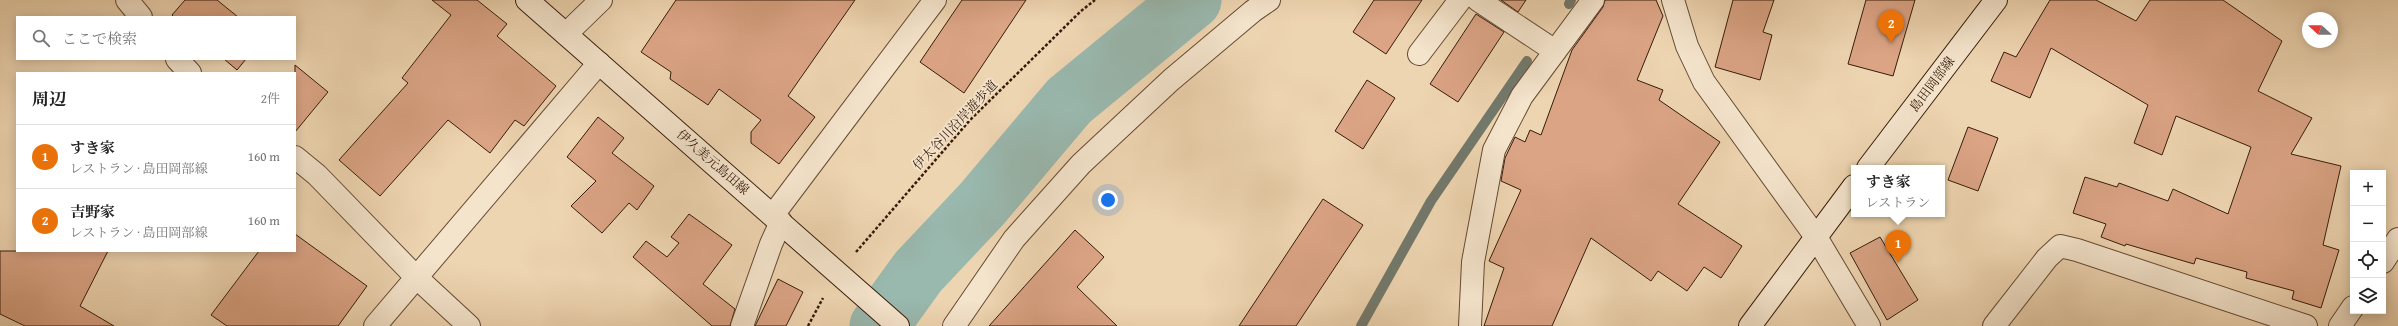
<!DOCTYPE html>
<html lang="ja">
<head>
<meta charset="utf-8">
<style>
  :root { --surface:#fff; --page:#f2f2f2; --text:#222; --muted:#767676; --line:#e0e0e0; --accent:#ea580c }
  body { margin:0; font-family:"Gentium Book Plus","Noto Serif JP",serif; background:var(--page); color:var(--text) }
  .controls { position:absolute; right:12px; bottom:12px; display:grid; overflow:hidden; border-radius:0px; box-shadow:0 2px 10px #0003 }
  .controls button { width:36px; height:36px; display:grid; place-items:center; padding:0; border:0; border-bottom:1px solid var(--line); background:var(--surface); color:var(--text); font:20px sans-serif }
  .compass { position:absolute; left:2302px; top:12px; width:36px; height:36px; border-radius:50%; background:var(--surface); box-shadow:0 2px 10px #0003; rotate:291deg }
  .you { position:absolute; left:1108px; top:200px; width:14px; height:14px; margin:-10px; border:3px solid #fff; border-radius:50%; background:#1a73e8; box-shadow:0 0 0 6px #1a73e833 }
  .badge { display:grid; place-items:center; width:26px; height:26px; border-radius:50%; background:var(--accent); color:#fff; font-size:13px; font-weight:700 }
  .pin { position:absolute; translate:-50% -33px; filter:drop-shadow(0 1px 2px #0008) }
  .pin::after { content:''; position:absolute; top:21px; width:14px; height:12px; background:inherit; clip-path:polygon(0 0,100% 0,50% 100%) }
  .popup { position:absolute; left:1851px; top:165px; width:94px; height:52px; box-sizing:border-box; display:grid; place-content:center; border-radius:0px; background:var(--surface); filter:drop-shadow(0 1px 3px #0005); font-size:13px; white-space:nowrap; color:var(--muted) }
  .popup b { font-size:15px; color:var(--text) }
  .popup::after { content:''; position:absolute; left:50%; top:100%; margin-left:-8px; border:8px solid transparent; border-top-color:var(--surface) }
  .list { margin:0; padding:0; list-style:none }
  h2 { display:flex; justify-content:space-between; align-items:center; height:52px; margin:0; padding:0 16px; font-size:17px }
  h2 small { font-size:13px; font-weight:400; color:var(--muted) }
  .list li { display:grid; grid-template-columns:26px 1fr auto; gap:12px; align-items:center; box-sizing:border-box; height:64px; padding:0 16px; border-top:1px solid var(--line) }
  .list b { display:block; font-size:15px; white-space:nowrap }
  .list p { margin:0; font-size:13px; white-space:nowrap; color:var(--muted) }
  .list em { font-size:13px; font-style:normal; color:var(--muted) }
  .icon { flex:none; width:22px; height:22px; fill:none; stroke:currentColor; stroke-width:2; stroke-linecap:round; stroke-linejoin:round }
  .map { position:relative; flex:none; width:2398px; height:326px; overflow:hidden }
  .search { position:absolute; background:var(--surface); box-shadow:0 2px 10px #0003; left:16px; top:16px; width:280px; height:44px; display:flex; align-items:center; gap:10px; box-sizing:border-box; padding:0 14px; border-radius:0px; color:var(--muted); font-size:15px }
  .panel { position:absolute; background:var(--surface); box-shadow:0 2px 10px #0003; left:16px; top:72px; width:280px; height:180px; border-radius:0px }
  .map>svg:first-child { display:block }
  .lines { fill:none; stroke-linecap:round; stroke-linejoin:round }
  .stream { stroke:#72796c; stroke-width:10 }
  .river { stroke:#99b8ae; stroke-width:59 }
  .building { fill:#dba485; stroke:#371b0a }
  .minor-casing { stroke:#654a34; stroke-width:24 }
  .secondary-casing { stroke:#371b0a; stroke-width:24 }
  .path { stroke:#371b0a; stroke-width:2.5; stroke-dasharray:3 2; stroke-linecap:butt }
  .minor { stroke:#f4e4cc; stroke-width:22 }
  .secondary { stroke:#f4e4cc; stroke-width:22 }
  .labels { text-anchor:middle; dominant-baseline:central; stroke-width:3.5; stroke-linejoin:round; paint-order:stroke }
  .street-label { font-size:13px; fill:#371b0a; stroke:#f4e4cc }
</style>
</head>
<body>
<div class="map">
<svg width="2398" height="326" viewBox="0 0 2398 326">
  <rect width="100%" height="100%" fill="#eed5b1"/>
  <filter id="stains"><feTurbulence type="fractalNoise" baseFrequency=".005" numOctaves="4"/><feColorMatrix values="0 0 0 0 .2 0 0 0 0 .09 0 0 0 0 .02 0 0 0 .5 -.17"/></filter>
  <radialGradient id="worn" r=".72"><stop offset=".6" stop-color="#630" stop-opacity="0"/><stop offset="1" stop-color="#630" stop-opacity=".3"/></radialGradient>
  <g class="lines">
    <!-- stream -->
    <g class="stream">
      <path d="M 1569,4 L 1571,0"/>
      <path d="M 1361,326 L 1431,201 L 1527,61"/>
    </g>
    <!-- river -->
    <path class="river" d="M 879,326 L 918,272 L 982,204 L 1069,101 L 1192,0"/>
  </g>
  <!-- building -->
  <g class="building">
    <path d="M 185,0 L 217,0 L 238,17 L 174,17 L 172,15 Z"/>
    <path d="M 432,0 L 477,0 L 507,24 L 497,36 L 556,86 L 524,126 L 515,120 L 490,153 L 448,120 L 380,196 L 339,160 L 408,83 L 402,78 L 451,15 Z"/>
    <path d="M 676,0 L 855,0 L 788,96 L 815,117 L 779,164 L 751,143 L 751,132 L 761,120 L 719,89 L 708,105 L 670,79 L 671,72 L 641,52 Z"/>
    <path d="M 962,0 L 1026,0 L 964,93 L 920,62 Z"/>
    <path d="M 1374,0 L 1422,0 L 1386,54 L 1353,32 Z"/>
    <path d="M 1501,0 L 1526,0 L 1518,12 Z"/>
    <path d="M 1605,0 L 1656,0 L 1663,16 L 1637,80 L 1663,90 L 1659,100 L 1720,142 L 1678,204 L 1742,246 L 1721,278 L 1704,267 L 1687,291 L 1658,271 L 1651,281 L 1591,238 L 1552,326 L 1484,326 L 1504,268 L 1489,261 L 1521,190 L 1501,181 L 1505,158 L 1515,137 L 1525,142 L 1530,130 L 1541,135 L 1572,50 L 1603,7 Z"/>
    <path d="M 1733,0 L 1774,0 L 1763,32 L 1772,35 L 1760,80 L 1715,67 Z"/>
    <path d="M 1866,0 L 1915,0 L 1893,76 L 1848,64 Z"/>
    <path d="M 2050,0 L 2096,0 L 2136,21 L 2150,0 L 2223,0 L 2282,41 L 2258,91 L 2312,118 L 2291,154 L 2341,166 L 2323,245 L 2339,250 L 2321,308 L 2292,299 L 2294,291 L 2246,278 L 2247,272 L 2196,258 L 2194,264 L 2126,244 L 2125,246 L 2101,237 L 2106,224 L 2073,213 L 2085,177 L 2117,187 L 2119,183 L 2168,201 L 2173,189 L 2228,214 L 2251,147 L 2176,116 L 2162,155 L 2134,143 L 2148,105 L 2051,48 L 2030,98 L 1991,81 L 2004,52 L 2016,57 Z"/>
    <path d="M 1476,14 L 1504,32 L 1458,102 L 1430,84 Z"/>
    <path d="M 224,59 L 246,59 L 237,70 Z"/>
    <path d="M 295,65 L 328,92 L 295,132 Z"/>
    <path d="M 1367,80 L 1395,98 L 1363,149 L 1335,131 Z"/>
    <path d="M 598,117 L 624,138 L 612,153 L 654,186 L 637,210 L 629,203 L 602,233 L 571,206 L 596,181 L 567,157 Z"/>
    <path d="M 1968,127 L 1998,138 L 1978,191 L 1948,180 Z"/>
    <path d="M 1323,199 L 1363,225 L 1296,326 L 1239,326 Z"/>
    <path d="M 689,214 L 732,245 L 703,284 L 735,309 L 730,326 L 712,326 L 633,257 L 646,241 L 667,257 L 679,243 L 671,237 Z"/>
    <path d="M 1075,230 L 1104,257 L 1077,287 L 1117,326 L 989,326 Z"/>
    <path d="M 295,234 L 367,286 L 338,326 L 227,326 L 211,315 L 259,251 L 295,251 Z"/>
    <path d="M 1880,237 L 1918,300 L 1887,320 L 1850,253 Z"/>
    <path d="M 0,251 L 108,251 L 80,306 L 114,326 L 25,326 L 0,314 Z"/>
    <path d="M 778,279 L 803,292 L 786,326 L 755,326 Z"/>
  </g>
  <g class="lines">
    <defs>
      <g id="minor">
        <path d="M 127,0 L 141,17"/>
        <path d="M 1478,0 L 1555,51"/>
        <path d="M 1673,0 L 1687,46 L 1704,82 L 1816,237 L 1869,326"/>
        <path d="M 566,34 L 601,0"/>
        <path d="M 1419,54 L 1460,0"/>
        <path d="M 177,59 L 190,73"/>
        <path d="M 295,157 L 317,175 L 416,277 L 469,326"/>
        <path d="M 773,215 L 935,0"/>
        <path d="M 2383,262 L 2398,239"/>
        <path d="M 375,326 L 599,63"/>
        <path d="M 742,326 L 771,244 L 781,222"/>
        <path d="M 954,326 L 1014,239 L 1081,164 L 1171,80 L 1253,11 L 1269,0"/>
        <path d="M 1470,326 L 1473,262 L 1494,150 L 1522,96 L 1593,0"/>
        <path d="M 1994,326 L 2047,258 L 2060,246 L 2077,250 L 2306,326"/>
        <path d="M 2340,326 L 2353,307"/>
      </g>
      <g id="secondary">
        <path d="M 527,0 L 898,326"/>
        <path d="M 1868,168 L 1996,0"/>
        <path d="M 1750,326 L 1854,186"/>
      </g>
    </defs>
    <!-- minor casing -->
    <use href="#minor" class="minor-casing"/>
    <!-- secondary casing -->
    <use href="#secondary" class="secondary-casing"/>
    <!-- path -->
    <g class="path">
      <path d="M 856,252 L 970,120 L 1081,11 L 1095,0"/>
      <path d="M 808,326 L 823,298"/>
    </g>
    <!-- minor -->
    <use href="#minor" class="minor"/>
    <!-- secondary -->
    <use href="#secondary" class="secondary"/>
  </g>
  <g class="labels">
    <!-- street labels -->
    <g class="street-label">
      <text transform="translate(1932 84) rotate(-53)">島田岡部線</text>
      <text transform="translate(955 125) rotate(-47)">伊太谷川沿岸遊歩道</text>
      <text transform="translate(713 162) rotate(41)">伊久美元島田線</text>
    </g>
  </g>
  <rect width="100%" height="100%" filter="url(#stains)"/>
  <rect width="100%" height="100%" fill="url(#worn)"/>
</svg>
<div class="controls">
<button>+</button>
<button>−</button>
<button><svg class="icon" aria-label="locate" viewBox="0 0 24 24"><circle cx="12" cy="12" r="6"/><path d="M12 2v4M12 18v4M2 12h4M18 12h4"/></svg></button>
<button><svg class="icon" aria-label="layers" viewBox="0 0 24 24"><path d="M12 4l9 5-9 5-9-5zM3 14l9 5 9-5"/></svg></button>
</div>
<svg class="compass" viewBox="-18 -18 36 36"><path d="M0-13l5 13h-10z" fill="#e53935"/><path d="M0 13l5-13h-10z" fill="#767676"/></svg>
<div class="you"></div>
<div class="pin badge" style="left:1898px;top:263px;background:#e8710a">1</div>
<div class="popup"><b>すき家</b>レストラン</div>
<div class="pin badge" style="left:1891px;top:43px;background:#e8710a">2</div>
<div class="search"><svg class="icon" aria-label="search" viewBox="0 0 24 24"><circle cx="10" cy="10" r="6"/><path d="M15 15l6 6"/></svg>ここで検索</div>
<section class="panel">
<h2>周辺<small>2件</small></h2>
<ul class="list">
<li><span class="badge" style="background:#e8710a">1</span><div><b>すき家</b><p>レストラン · 島田岡部線</p></div><em>160 m</em></li>
<li><span class="badge" style="background:#e8710a">2</span><div><b>吉野家</b><p>レストラン · 島田岡部線</p></div><em>160 m</em></li>
</ul>
</section>
</div>
</body>
</html>
